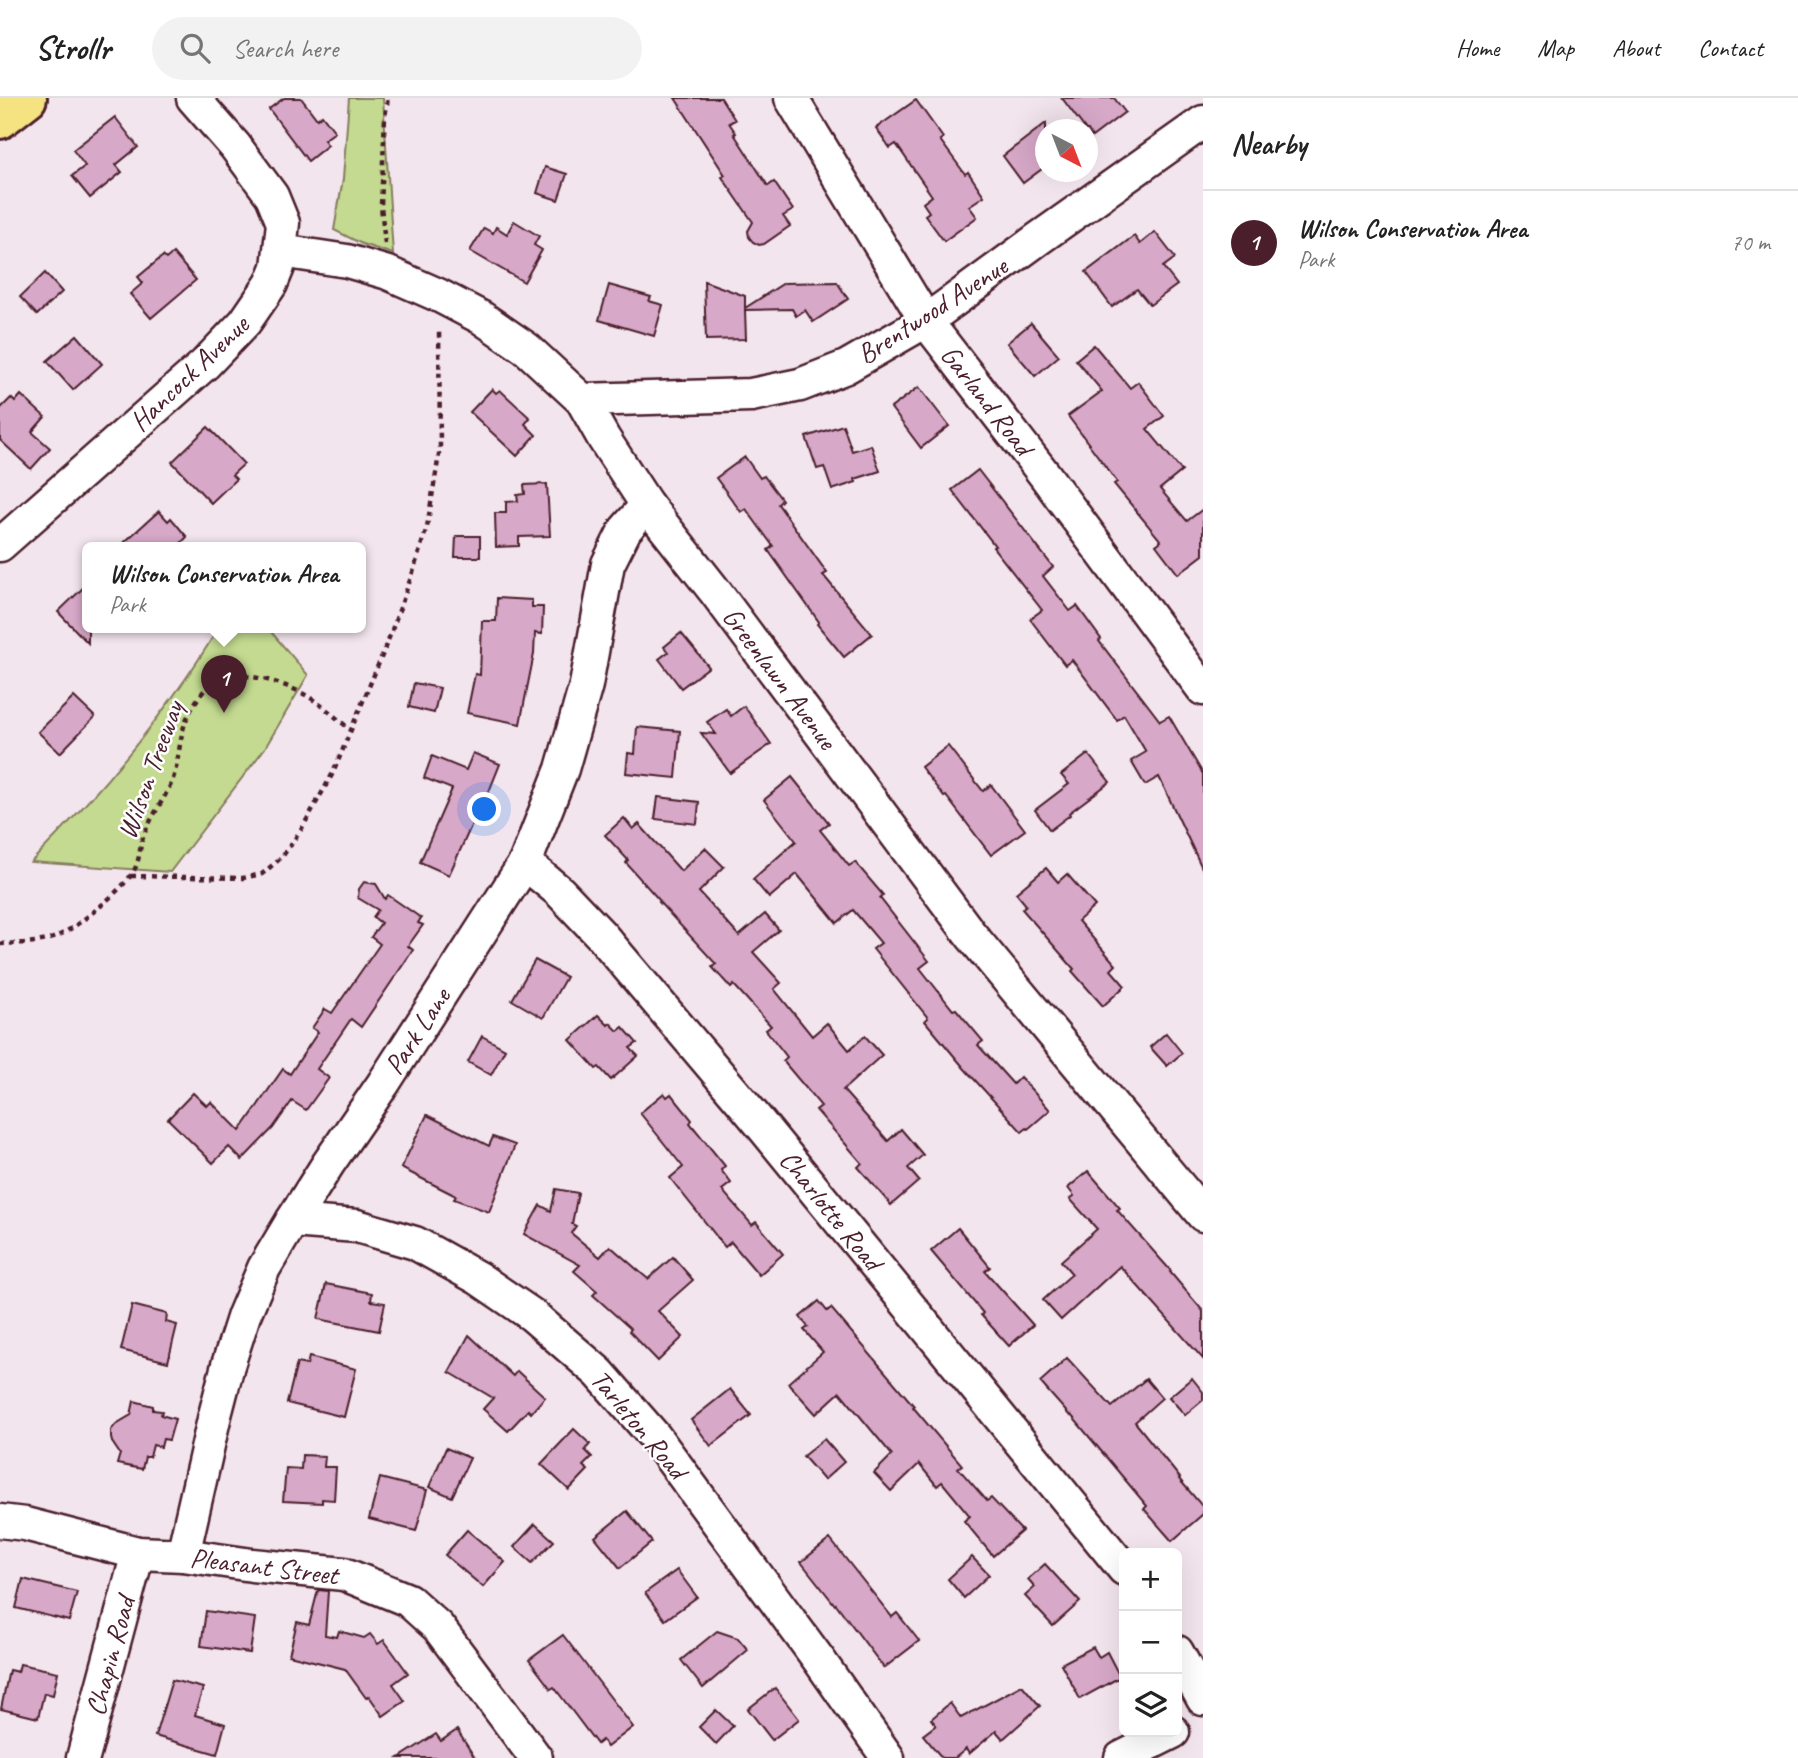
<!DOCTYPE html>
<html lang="en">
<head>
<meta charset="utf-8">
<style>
  :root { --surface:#fff; --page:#f2f2f2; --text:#222; --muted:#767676; --line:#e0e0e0; --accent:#4a1f2b }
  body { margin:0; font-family:Caveat,sans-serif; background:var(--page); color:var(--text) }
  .controls { position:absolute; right:21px; bottom:21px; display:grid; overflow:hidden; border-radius:10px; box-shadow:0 7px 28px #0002 }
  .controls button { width:63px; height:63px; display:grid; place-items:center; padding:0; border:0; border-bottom:2px solid var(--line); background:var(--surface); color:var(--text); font:35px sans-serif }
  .compass { position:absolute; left:1035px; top:21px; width:63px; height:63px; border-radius:50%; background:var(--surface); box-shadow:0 7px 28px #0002; rotate:138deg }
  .you { position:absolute; left:485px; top:712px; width:24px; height:24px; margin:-18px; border:5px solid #fff; border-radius:50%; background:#1a73e8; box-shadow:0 0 0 10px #1a73e833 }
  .badge { display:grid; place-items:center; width:46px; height:46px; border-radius:50%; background:var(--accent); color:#fff; font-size:23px; font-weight:700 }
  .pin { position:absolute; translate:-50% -58px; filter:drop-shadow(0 2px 4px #0008) }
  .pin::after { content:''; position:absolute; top:37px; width:24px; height:21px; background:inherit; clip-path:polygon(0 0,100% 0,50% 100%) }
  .popup { position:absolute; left:82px; top:444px; width:284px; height:91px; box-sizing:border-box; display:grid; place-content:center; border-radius:10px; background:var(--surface); filter:drop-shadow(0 2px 5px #0005); font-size:23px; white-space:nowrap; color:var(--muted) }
  .popup b { font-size:26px; color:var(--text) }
  .popup::after { content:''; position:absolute; left:50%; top:100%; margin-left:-14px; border:14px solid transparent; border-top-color:var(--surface) }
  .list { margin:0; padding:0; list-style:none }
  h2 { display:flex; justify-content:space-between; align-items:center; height:91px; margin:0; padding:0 28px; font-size:30px }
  h2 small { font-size:23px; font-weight:400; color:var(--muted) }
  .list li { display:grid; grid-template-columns:46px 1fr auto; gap:21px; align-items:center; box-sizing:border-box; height:105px; padding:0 28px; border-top:2px solid var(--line) }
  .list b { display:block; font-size:26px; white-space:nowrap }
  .list p { margin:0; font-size:23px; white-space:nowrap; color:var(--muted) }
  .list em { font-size:23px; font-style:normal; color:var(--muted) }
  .icon { flex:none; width:38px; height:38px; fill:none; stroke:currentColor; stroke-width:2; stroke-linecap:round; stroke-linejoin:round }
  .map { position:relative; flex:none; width:1203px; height:1660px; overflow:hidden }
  header { display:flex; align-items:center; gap:42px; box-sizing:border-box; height:98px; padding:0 35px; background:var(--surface); border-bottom:2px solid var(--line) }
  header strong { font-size:33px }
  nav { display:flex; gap:38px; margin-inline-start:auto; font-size:24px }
  .search { width:490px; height:63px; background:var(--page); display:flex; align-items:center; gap:18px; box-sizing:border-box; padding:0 24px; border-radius:38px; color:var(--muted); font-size:26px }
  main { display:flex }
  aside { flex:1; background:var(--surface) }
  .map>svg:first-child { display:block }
  .green { fill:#c3da90; stroke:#867c5e; stroke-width:2 }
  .building { fill:#d7a8c8; stroke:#4a1f2b; stroke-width:2 }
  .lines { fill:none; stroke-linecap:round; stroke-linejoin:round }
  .minor-casing { stroke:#4a1f2b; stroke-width:37 }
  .major-casing { stroke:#4a1f2b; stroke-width:44 }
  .path { stroke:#4a1f2b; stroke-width:4.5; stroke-dasharray:5 5; stroke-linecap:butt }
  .minor { stroke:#fff; stroke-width:32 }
  .major { stroke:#f5e382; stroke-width:38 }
  .labels { text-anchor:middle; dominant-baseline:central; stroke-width:5; stroke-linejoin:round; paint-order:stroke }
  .street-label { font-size:28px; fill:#4a1f2b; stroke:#fff }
</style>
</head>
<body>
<header>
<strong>Strollr</strong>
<div class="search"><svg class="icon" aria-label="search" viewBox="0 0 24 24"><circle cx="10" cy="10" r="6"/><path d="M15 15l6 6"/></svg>Search here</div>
<nav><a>Home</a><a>Map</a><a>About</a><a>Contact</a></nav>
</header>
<main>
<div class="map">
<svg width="1203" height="1660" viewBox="0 0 1203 1660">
  <rect width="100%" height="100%" fill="#f3e5ee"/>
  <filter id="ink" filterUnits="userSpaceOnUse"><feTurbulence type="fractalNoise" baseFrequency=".0143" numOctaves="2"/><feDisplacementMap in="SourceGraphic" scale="14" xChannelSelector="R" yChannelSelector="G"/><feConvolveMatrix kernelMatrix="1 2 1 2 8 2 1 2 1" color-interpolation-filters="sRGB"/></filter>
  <g filter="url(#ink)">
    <!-- green -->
    <g class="green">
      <path d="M 349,0 L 383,0 L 393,156 L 362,146 L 334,132 L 343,81 Z"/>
      <path d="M 219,529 L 267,529 L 308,577 L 265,650 L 170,774 L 31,764 C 102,692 167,616 219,529 Z"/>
    </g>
    <!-- building -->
    <g class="building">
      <path d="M 284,0 L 301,0 L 317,21 L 322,17 L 335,34 L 324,42 L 328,47 L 308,63 L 269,11 Z"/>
      <path d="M 675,0 L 721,0 L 735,22 L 729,25 L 736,35 L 734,36 L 768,88 L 774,84 L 793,112 L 783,118 L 790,128 L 764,146 L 759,147 L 753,144 L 749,139 L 748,133 L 753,124 L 722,79 L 725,77 Z"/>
      <path d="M 1062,0 L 1114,0 L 1125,14 L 1092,39 L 1088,32 L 1086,32 Z"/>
      <path d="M 916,2 L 943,40 L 940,42 L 965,76 L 968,74 L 984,98 L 969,108 L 977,119 L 944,143 L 925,117 L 929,114 L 923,105 L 932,98 L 896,46 L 890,50 L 876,30 Z"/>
      <path d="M 115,19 L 138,49 L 116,67 L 122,74 L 90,100 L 72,78 L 85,68 L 73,52 Z"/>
      <path d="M 1046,25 L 1046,68 L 1023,85 L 1003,58 Z"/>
      <path d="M 545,69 L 567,76 L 558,102 L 537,95 Z"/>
      <path d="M 514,123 L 539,138 L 534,147 L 542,152 L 524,184 L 470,153 L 484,130 L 493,135 L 496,129 L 507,136 Z"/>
      <path d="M 1155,134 L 1175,160 L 1163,169 L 1177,187 L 1150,207 L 1137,191 L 1112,209 L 1086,174 L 1134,138 L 1140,146 Z"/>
      <path d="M 173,155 L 196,182 L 151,220 L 130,196 L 143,185 L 138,179 L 163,158 L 166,161 Z"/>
      <path d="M 45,175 L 62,194 L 37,217 L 20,199 Z"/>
      <path d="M 704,183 L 745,198 L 745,210 L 784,185 L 837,184 L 848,201 L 813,224 L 805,212 L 796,218 L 792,211 L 745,212 L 746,241 L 706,242 Z"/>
      <path d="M 609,187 L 651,199 L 649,203 L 663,207 L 654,238 L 599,222 Z"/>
      <path d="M 1031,225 L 1059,258 L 1035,278 L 1007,245 Z"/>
      <path d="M 77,237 L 102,266 L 73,292 L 47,263 Z"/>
      <path d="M 1094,247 L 1130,290 L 1138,284 L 1164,318 L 1147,331 L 1182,373 L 1160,391 L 1187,423 L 1203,411 L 1203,457 L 1178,476 L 1156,447 L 1161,443 L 1114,386 L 1117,384 L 1068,318 L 1102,293 L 1076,262 Z"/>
      <path d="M 919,289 L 949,328 L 921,350 L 891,310 Z"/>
      <path d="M 492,291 L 496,295 L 500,292 L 530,320 L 525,326 L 536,337 L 517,358 L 470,314 Z"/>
      <path d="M 21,297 L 45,319 L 32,334 L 50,350 L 31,371 L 0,342 L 0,311 L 11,300 L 15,304 Z"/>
      <path d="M 843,327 L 852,353 L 871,347 L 880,373 L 855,381 L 856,384 L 832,392 L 824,369 L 817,371 L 806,339 Z"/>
      <path d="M 208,329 L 244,366 L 232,377 L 236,381 L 211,405 L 172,364 Z"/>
      <path d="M 745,359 L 760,380 L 764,378 L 782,402 L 778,406 L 827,475 L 823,477 L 872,536 L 844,559 L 817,526 L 819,524 L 768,452 L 773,448 L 746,411 L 741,414 L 716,380 Z"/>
      <path d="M 978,372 L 1053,469 L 1043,478 L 1070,513 L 1077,508 L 1101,541 L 1099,543 L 1160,623 L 1169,618 L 1203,676 L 1203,772 L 1159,679 L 1145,687 L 1131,663 L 1146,654 L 1124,617 L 1117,622 L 1072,562 L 1065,567 L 1030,521 L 1042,512 L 993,449 L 995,448 L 952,392 Z"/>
      <path d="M 547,386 L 550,438 L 519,439 L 519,448 L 496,449 L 495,415 L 506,415 L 506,404 L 518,403 L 517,397 L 525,396 L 524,387 Z"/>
      <path d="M 159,413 L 168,423 L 171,420 L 187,439 L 177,449 L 119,449 Z"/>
      <path d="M 456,438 L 480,438 L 480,459 L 455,459 Z"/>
      <path d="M 88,485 L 88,545 L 58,514 Z"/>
      <path d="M 497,500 L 532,502 L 532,509 L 543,509 L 542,536 L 535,535 L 534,556 L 520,626 L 467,615 L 475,576 L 480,577 L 482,523 L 496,523 Z"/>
      <path d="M 681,535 L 709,569 L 681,590 L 659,561 L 668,554 L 664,549 Z"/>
      <path d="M 414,585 L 440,590 L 434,615 L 409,609 Z"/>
      <path d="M 74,599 L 95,619 L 60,655 L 38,634 Z"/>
      <path d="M 744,608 L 771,646 L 730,675 L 701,635 L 716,636 L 707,624 L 726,611 L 731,618 Z"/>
      <path d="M 637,629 L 680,633 L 676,680 L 626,675 L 628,655 L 635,656 Z"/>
      <path d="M 948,648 L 983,693 L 991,687 L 1025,732 L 991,757 L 946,698 L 944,699 L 921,669 Z"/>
      <path d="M 473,655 L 500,666 L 480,716 L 477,715 L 449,777 L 420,764 L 452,691 L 424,680 L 432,658 L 466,672 Z"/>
      <path d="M 1088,656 L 1110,684 L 1069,715 L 1070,717 L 1050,732 L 1035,712 L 1069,686 L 1061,677 Z"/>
      <path d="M 792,679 L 829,725 L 820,732 L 849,768 L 855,764 L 883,797 L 880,800 L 929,863 L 920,870 L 953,912 L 956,911 L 983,943 L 978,947 L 1013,986 L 1020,979 L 1050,1012 L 1028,1031 L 1027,1030 L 1022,1034 L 964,970 L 925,923 L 928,920 L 873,851 L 881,845 L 853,812 L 837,825 L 797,776 L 769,800 L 753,781 L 796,743 L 764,702 Z"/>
      <path d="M 658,699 L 699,704 L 697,726 L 655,721 Z"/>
      <path d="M 624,720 L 633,731 L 639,726 L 681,773 L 705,750 L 724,769 L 699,794 L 739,838 L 765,816 L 779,832 L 753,854 L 781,885 L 774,891 L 812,938 L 827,925 L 849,952 L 865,938 L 882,957 L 843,992 L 888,1043 L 901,1031 L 923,1057 L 908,1070 L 919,1083 L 891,1107 L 858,1069 L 862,1065 L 816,1012 L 821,1008 L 783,963 L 787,959 L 766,932 L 771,928 L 734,887 L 731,890 L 712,869 L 716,866 L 659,804 L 660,803 L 626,765 L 628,762 L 605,737 Z"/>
      <path d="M 1046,770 L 1058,784 L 1067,776 L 1095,808 L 1078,823 L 1116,867 L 1111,872 L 1125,888 L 1103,908 L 1072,873 L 1074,871 L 1022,811 L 1026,807 L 1016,795 Z"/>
      <path d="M 364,784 L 376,786 L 385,801 L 388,797 L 421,820 L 418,825 L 423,827 L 408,848 L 413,852 L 361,929 L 351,921 L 317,971 L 329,980 L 306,1012 L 292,1003 L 273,1030 L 242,1062 L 229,1049 L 213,1065 L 168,1021 L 193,995 L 207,1008 L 211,1004 L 240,1033 L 283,971 L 290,976 L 318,934 L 312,930 L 325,911 L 332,915 L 380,846 L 371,839 L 381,825 L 373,819 L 378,812 L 358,800 L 359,791 Z"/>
      <path d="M 535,862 L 566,879 L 543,920 L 512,902 Z"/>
      <path d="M 598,917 L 608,927 L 610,925 L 618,933 L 623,929 L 637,945 L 630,950 L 638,958 L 611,982 L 599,969 L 596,971 L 570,942 Z"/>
      <path d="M 1166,935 L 1182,955 L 1167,968 L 1150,949 Z"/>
      <path d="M 482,938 L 505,951 L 491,977 L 468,964 Z"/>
      <path d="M 664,995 L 667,999 L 671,996 L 692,1022 L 690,1025 L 725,1068 L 721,1072 L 731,1085 L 722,1092 L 752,1127 L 756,1124 L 783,1156 L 759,1177 L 731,1144 L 725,1149 L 670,1080 L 683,1069 L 640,1015 Z"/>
      <path d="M 427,1017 L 489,1048 L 493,1039 L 515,1047 L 489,1114 L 454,1101 L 456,1098 L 401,1070 Z"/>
      <path d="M 1088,1073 L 1120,1110 L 1117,1112 L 1171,1173 L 1170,1174 L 1203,1213 L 1203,1261 L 1120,1168 L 1061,1222 L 1043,1202 L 1072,1176 L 1061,1163 L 1097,1131 L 1070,1101 L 1074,1098 L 1068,1090 Z"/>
      <path d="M 556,1091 L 578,1095 L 572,1126 L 576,1128 L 571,1135 L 600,1159 L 610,1148 L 648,1181 L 673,1159 L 693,1182 L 658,1213 L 683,1239 L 658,1263 L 629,1233 L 631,1231 L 593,1197 L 597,1193 L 574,1173 L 580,1167 L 524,1136 L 540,1107 L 551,1113 Z"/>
      <path d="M 958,1130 L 990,1169 L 985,1173 L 1033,1227 L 1009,1248 L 981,1217 L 983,1215 L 931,1153 Z"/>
      <path d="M 326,1186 L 372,1195 L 371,1203 L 385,1205 L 379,1233 L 318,1221 Z"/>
      <path d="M 819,1203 L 827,1213 L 831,1210 L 914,1308 L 913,1309 L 962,1367 L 958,1370 L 987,1403 L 991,1400 L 1022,1433 L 993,1458 L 964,1423 L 970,1418 L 942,1384 L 937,1388 L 919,1366 L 891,1393 L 874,1375 L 892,1357 L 840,1294 L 816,1316 L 788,1285 L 823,1254 L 804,1232 L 808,1229 L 800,1219 Z"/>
      <path d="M 132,1207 L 167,1216 L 166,1224 L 177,1227 L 168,1264 L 121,1252 Z"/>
      <path d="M 469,1237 L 513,1278 L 517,1273 L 545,1299 L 531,1315 L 528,1312 L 508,1333 L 483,1311 L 493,1300 L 449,1274 Z"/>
      <path d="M 309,1259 L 356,1271 L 344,1319 L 287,1305 L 297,1265 L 307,1267 Z"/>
      <path d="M 1067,1260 L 1112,1309 L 1146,1281 L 1162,1300 L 1135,1324 L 1180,1380 L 1179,1381 L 1203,1409 L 1203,1416 L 1172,1443 L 1144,1411 L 1147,1408 L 1071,1317 L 1070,1318 L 1040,1284 Z"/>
      <path d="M 1192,1280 L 1203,1294 L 1203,1302 L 1185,1317 L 1169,1299 Z"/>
      <path d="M 730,1291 L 751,1317 L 711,1348 L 691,1322 Z"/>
      <path d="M 134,1303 L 153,1308 L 153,1312 L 162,1313 L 161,1317 L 175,1321 L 169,1342 L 163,1341 L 161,1349 L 153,1347 L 150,1359 L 145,1359 L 142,1371 L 117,1366 L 120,1356 L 112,1344 L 111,1340 L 111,1332 L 116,1326 L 131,1317 Z"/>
      <path d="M 574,1331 L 590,1346 L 585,1352 L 592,1359 L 583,1368 L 588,1372 L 569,1392 L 541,1366 Z"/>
      <path d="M 824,1341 L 844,1364 L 824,1382 L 803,1358 Z"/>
      <path d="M 446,1350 L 470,1360 L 452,1399 L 429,1389 Z"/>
      <path d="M 302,1357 L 325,1358 L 324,1369 L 336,1369 L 334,1402 L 322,1401 L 322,1405 L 283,1403 L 286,1370 L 301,1371 Z"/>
      <path d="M 380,1380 L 427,1392 L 416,1433 L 369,1421 Z"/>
      <path d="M 627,1413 L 652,1444 L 620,1470 L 595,1439 Z"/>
      <path d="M 535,1426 L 554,1443 L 532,1465 L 514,1449 Z"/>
      <path d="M 467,1432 L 505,1464 L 483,1489 L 445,1457 Z"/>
      <path d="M 830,1441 L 892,1519 L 897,1515 L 919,1543 L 884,1570 L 836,1506 L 835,1507 L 801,1464 Z"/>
      <path d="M 972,1459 L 989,1477 L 964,1500 L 948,1481 Z"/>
      <path d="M 1045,1466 L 1080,1504 L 1053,1528 L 1025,1498 L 1035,1489 L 1028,1481 Z"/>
      <path d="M 677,1472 L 697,1499 L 665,1522 L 645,1495 Z"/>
      <path d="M 23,1481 L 77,1494 L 69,1523 L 16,1510 Z"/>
      <path d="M 318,1492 L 328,1493 L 325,1537 L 337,1539 L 339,1533 L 364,1540 L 370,1536 L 378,1546 L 384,1542 L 408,1575 L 393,1586 L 405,1603 L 383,1618 L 369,1598 L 366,1600 L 345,1571 L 289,1557 L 297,1524 L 309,1527 Z"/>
      <path d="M 206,1513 L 255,1520 L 250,1555 L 201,1548 Z"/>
      <path d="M 717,1533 L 738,1540 L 748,1552 L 703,1590 L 681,1562 Z"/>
      <path d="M 563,1537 L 633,1629 L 607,1649 L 602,1642 L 597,1646 L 554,1589 L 551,1591 L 529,1562 Z"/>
      <path d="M 1093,1549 L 1099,1559 L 1107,1554 L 1120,1579 L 1080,1601 L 1061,1566 Z"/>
      <path d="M 20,1566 L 58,1574 L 53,1597 L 44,1595 L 38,1620 L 1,1611 L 9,1572 L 18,1574 Z"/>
      <path d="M 172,1582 L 203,1590 L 195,1617 L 225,1626 L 217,1656 L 155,1638 Z"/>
      <path d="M 1022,1587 L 1040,1608 L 1003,1641 L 996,1633 L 969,1656 L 966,1651 L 955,1660 L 942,1660 L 923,1637 L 936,1627 L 931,1621 L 950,1605 L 961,1620 Z"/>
      <path d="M 775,1590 L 799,1621 L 772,1642 L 748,1611 Z"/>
      <path d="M 716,1612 L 733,1628 L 716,1646 L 699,1629 Z"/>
      <path d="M 457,1632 L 475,1660 L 399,1660 L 436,1636 L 441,1643 Z"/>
    </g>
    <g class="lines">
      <defs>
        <g id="minor">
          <path d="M 791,0 L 926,223 L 1044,376 L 1203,591"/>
          <path d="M 281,153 L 347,163 L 388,175 L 438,197 L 482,220 L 527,251 L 582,302 L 604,341 L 647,407 L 714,492 L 971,837 L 1203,1117"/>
          <path d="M 582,302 L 751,297 L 800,287 L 846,269 L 926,223 L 1038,141 L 1203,24"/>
          <path d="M 0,447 L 205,266 L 245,224 L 271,186 L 278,169 L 283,125 L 272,98 L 235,48 L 193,0"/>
          <path d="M 525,765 L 560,794 L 601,837 L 754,1018 L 1124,1471"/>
          <path d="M 292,1123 L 357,1128 L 415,1145 L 478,1180 L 532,1217 L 599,1275 L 655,1339 L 819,1562 L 888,1660"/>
          <path d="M 0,1423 L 25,1426 L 138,1455 L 183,1457 L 252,1467 L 344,1476 L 408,1502 L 438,1529 L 536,1660"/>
          <path d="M 183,1457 L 214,1321 L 228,1267 L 244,1217 L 264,1170 L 292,1123 L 328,1066 L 383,986 L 525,765 L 562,671 L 586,587 L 608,466 L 625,432 L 647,407"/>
          <path d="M 1177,1554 L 1203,1601"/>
          <path d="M 83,1660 L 138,1455"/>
          <path d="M 1121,1660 L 1173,1634"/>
        </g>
        <path id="major" d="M 0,21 L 27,0"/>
      </defs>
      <!-- minor casing -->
      <use href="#minor" class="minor-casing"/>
      <!-- major casing -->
      <use href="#major" class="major-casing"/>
      <!-- path -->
      <g class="path">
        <path d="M 385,146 L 381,108 L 385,19 L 388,0"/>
        <path d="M 131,778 L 243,780 L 262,776 L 282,759 L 301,732 L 333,675 L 386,548 L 413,474 L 427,429 L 440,351 L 439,230"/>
        <path d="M 0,846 C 17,845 36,846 53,840 C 73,833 119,795 131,777 C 141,764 138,752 144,737 C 151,719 163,703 171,686 C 180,665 178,639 188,618 C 194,605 204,589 217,582 C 240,570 288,586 309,599 C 324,608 337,621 351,632"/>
      </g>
      <!-- minor -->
      <use href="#minor" class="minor"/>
      <!-- major -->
      <use href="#major" class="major"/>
    </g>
  </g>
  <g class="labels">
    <!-- street labels -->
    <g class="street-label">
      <text transform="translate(932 212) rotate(-33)">Brentwood Avenue</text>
      <text transform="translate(189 275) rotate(-44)">Hancock Avenue</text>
      <text transform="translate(987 302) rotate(52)">Garland Road</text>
      <text transform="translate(780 580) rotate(53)">Greenlawn Avenue</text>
      <text transform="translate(150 672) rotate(-70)">Wilson Treeway</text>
      <text transform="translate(417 933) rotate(-57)">Park Lane</text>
      <text transform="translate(831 1112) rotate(51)">Charlotte Road</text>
      <text transform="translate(639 1326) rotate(50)">Tarleton Road</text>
      <text transform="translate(264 1468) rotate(7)">Pleasant Street</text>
      <text transform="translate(110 1558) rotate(-75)">Chapin Road</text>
    </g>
  </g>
</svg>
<div class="controls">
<button>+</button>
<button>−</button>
<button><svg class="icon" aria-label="layers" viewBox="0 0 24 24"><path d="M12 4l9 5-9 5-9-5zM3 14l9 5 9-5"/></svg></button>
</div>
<svg class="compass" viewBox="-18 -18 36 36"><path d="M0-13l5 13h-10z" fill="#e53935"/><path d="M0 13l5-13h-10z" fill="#767676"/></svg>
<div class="you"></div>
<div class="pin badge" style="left:224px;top:615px">1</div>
<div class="popup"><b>Wilson Conservation Area</b>Park</div>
</div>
<aside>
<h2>Nearby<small></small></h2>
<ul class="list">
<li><span class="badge">1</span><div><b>Wilson Conservation Area</b><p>Park</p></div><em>70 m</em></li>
</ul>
</aside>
</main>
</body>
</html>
